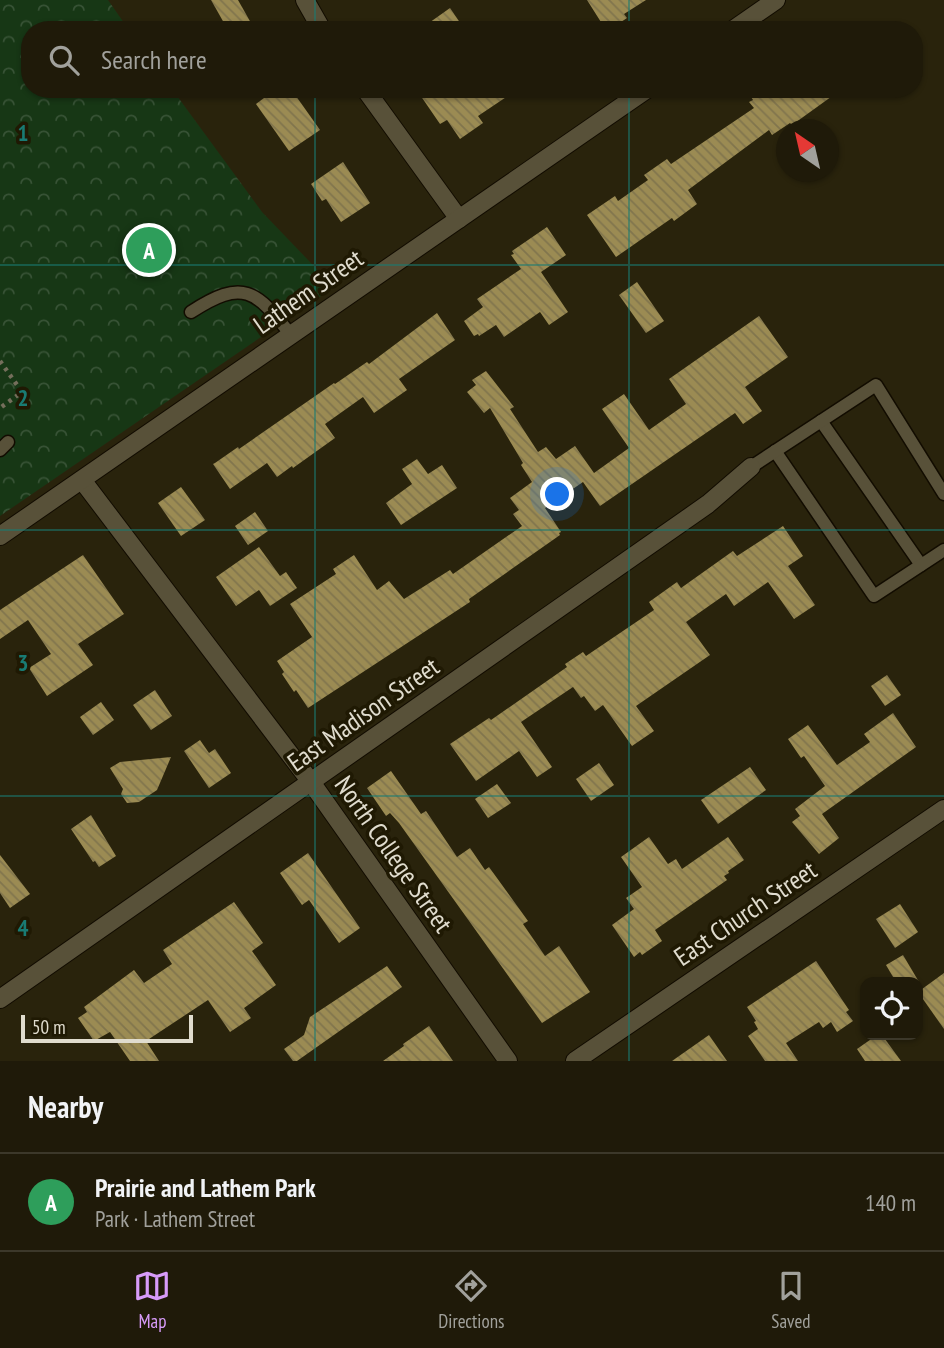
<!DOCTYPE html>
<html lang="en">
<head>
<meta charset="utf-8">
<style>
  :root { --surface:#1f1a09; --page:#272312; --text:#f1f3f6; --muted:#a1a19c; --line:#3c382a; --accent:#d79bf9 }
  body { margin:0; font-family:"PT Sans Narrow",sans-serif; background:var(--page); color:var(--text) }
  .controls { position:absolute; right:21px; bottom:21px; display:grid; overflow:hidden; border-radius:14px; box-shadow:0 2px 5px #0004 }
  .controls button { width:63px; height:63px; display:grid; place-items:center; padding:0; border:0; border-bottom:2px solid var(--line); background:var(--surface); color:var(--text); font:35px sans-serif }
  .compass { position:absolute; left:776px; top:119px; width:63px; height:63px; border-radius:50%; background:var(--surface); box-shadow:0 2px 5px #0004; rotate:326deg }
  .scale { position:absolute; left:21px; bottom:18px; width:172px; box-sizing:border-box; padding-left:7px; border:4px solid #e0dcce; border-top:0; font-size:19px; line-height:24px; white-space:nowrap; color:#e0dcce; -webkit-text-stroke:5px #1f1903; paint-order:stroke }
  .you { position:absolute; left:558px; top:495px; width:24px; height:24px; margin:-18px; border:5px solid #fff; border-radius:50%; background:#1a73e8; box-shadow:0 0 0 10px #1a73e833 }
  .badge { display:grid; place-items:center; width:46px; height:46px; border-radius:50%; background:var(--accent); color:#fff; font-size:23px; font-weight:700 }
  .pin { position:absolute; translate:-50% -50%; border:4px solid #fff; box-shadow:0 2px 7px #0006 }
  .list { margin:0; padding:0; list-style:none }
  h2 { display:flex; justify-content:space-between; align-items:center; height:91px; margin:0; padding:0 28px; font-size:30px }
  h2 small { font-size:23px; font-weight:400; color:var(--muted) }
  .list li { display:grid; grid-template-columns:46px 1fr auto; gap:21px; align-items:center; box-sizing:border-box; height:98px; padding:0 28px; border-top:2px solid var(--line) }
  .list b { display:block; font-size:26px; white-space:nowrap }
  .list p { margin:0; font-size:23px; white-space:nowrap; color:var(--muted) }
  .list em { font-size:23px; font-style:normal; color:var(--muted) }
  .icon { flex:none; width:38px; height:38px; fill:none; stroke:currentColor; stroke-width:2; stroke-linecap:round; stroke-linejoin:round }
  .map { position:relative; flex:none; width:944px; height:1061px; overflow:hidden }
  .search { position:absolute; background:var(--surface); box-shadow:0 2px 5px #0004; left:21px; right:21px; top:21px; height:77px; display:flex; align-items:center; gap:18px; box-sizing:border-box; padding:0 24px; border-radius:28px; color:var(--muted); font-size:26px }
  .sheet { height:189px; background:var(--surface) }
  nav { display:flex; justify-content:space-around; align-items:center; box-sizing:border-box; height:98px; border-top:2px solid var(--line); background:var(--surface); font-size:19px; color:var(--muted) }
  nav a { display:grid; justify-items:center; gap:4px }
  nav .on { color:var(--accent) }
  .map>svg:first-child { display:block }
  .park { fill:url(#park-crowns) }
  .building { fill:url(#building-back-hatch) }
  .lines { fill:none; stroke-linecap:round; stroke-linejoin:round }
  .service-casing { stroke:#120c00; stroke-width:15 }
  .minor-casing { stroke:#120c00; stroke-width:20 }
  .path { stroke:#746e5b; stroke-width:4.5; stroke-dasharray:3.5 5; stroke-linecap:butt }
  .service { stroke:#585139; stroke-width:12 }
  .minor { stroke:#585139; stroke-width:18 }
  .grid { fill:none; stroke:#197b73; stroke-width:2; stroke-opacity:0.55 }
  .labels { text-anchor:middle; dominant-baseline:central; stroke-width:7; stroke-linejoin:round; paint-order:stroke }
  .street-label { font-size:26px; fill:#e0dcce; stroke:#1f1903 }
  .grid-label { font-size:23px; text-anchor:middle; font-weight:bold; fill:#197b73; stroke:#1f1903; stroke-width:7; stroke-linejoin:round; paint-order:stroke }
</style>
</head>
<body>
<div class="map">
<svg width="944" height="1061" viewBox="0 0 944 1061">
  <defs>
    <pattern id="park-crowns" width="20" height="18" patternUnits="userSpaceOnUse" patternTransform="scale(1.75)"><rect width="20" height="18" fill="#173715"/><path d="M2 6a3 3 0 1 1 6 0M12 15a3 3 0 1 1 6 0" fill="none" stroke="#385336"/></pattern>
    <pattern id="building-back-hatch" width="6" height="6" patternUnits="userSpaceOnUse" patternTransform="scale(1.75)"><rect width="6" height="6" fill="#9b8b53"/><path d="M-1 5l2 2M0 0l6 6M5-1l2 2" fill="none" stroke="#81754d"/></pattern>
  </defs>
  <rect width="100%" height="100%" fill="#29230c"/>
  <!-- park -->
  <path class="park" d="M 0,0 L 108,0 L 129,30 L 30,30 L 30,89 L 172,89 L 262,212 L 334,287 L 0,516 Z"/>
  <!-- building -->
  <g class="building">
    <path d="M 211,0 L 238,0 L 255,30 L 228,30 Z"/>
    <path d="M 587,0 L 646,0 L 624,14 L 627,18 L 609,30 L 606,30 Z"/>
    <path d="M 450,8 L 465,30 L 419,30 Z"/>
    <path d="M 276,89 L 291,89 L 320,130 L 289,151 L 256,104 Z"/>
    <path d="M 416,89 L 518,89 L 478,116 L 483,123 L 460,139 L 447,120 L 440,124 Z"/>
    <path d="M 746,89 L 842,89 L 792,125 L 790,123 L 772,135 L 769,130 L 688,190 L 697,204 L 674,221 L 672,218 L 616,257 L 587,215 L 615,196 L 618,201 L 648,180 L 644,175 L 667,159 L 671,164 L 754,108 L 749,102 L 753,100 Z"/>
    <path d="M 343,162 L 370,203 L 341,222 L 326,199 L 322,201 L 311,184 Z"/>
    <path d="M 547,227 L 566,255 L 541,272 L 568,312 L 549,325 L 540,312 L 504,337 L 496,325 L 479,336 L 478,334 L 474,336 L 464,321 L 483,307 L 477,299 L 521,269 L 511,255 L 514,254 L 512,251 Z"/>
    <path d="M 637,282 L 664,321 L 646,333 L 619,295 Z"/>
    <path d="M 437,313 L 455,340 L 399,379 L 407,390 L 374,413 L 363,397 L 325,424 L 335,438 L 293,468 L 292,466 L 277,477 L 267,463 L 230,489 L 213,464 L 215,463 L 238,447 L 239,449 L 334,383 L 335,384 L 367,362 L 369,364 Z"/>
    <path d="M 759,316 L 788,357 L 745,387 L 762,411 L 743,424 L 735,413 L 600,506 L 583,482 L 545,508 L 561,532 L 559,533 L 560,535 L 469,599 L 470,602 L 308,708 L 296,690 L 294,692 L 282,674 L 284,672 L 277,661 L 312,637 L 290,604 L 336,574 L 333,569 L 354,555 L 377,590 L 389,581 L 404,599 L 450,570 L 453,574 L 522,526 L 513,514 L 519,510 L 510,498 L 532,482 L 521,465 L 523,463 L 490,408 L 484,413 L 467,392 L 476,385 L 472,380 L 486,371 L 514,407 L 510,409 L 538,452 L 546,447 L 556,459 L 575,446 L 594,473 L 629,448 L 602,409 L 624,394 L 649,430 L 686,404 L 669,379 Z"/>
    <path d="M 417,459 L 428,474 L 442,465 L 457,488 L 401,525 L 386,503 L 412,484 L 402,469 Z"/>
    <path d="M 181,487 L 205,520 L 181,536 L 158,503 Z"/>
    <path d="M 255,512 L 268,531 L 248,545 L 235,526 Z"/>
    <path d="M 783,526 L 803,556 L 788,566 L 815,605 L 794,619 L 768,582 L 734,606 L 726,594 L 686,622 L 710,655 L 636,706 L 654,731 L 632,746 L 603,705 L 595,711 L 584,696 L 581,698 L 573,687 L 521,722 L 552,767 L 537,777 L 519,751 L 476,781 L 450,744 L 489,718 L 491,720 L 567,667 L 565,664 L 583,652 L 586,656 L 654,610 L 649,602 L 677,582 L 681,588 L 733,551 L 737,556 Z"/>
    <path d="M 259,547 L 280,576 L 286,572 L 297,588 L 270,606 L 259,590 L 236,606 L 216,577 Z"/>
    <path d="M 83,555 L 124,614 L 78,644 L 93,665 L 47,696 L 29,668 L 51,654 L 28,620 L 0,639 L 0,610 Z"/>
    <path d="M 887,675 L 901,695 L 885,706 L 871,686 Z"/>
    <path d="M 155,690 L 172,716 L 151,730 L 133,705 Z"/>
    <path d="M 101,702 L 114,720 L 93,735 L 80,717 Z"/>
    <path d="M 893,713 L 916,747 L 822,814 L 839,838 L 819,854 L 792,822 L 800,816 L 795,809 L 825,786 L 804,756 L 801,758 L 788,739 L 808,725 L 837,765 L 870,742 L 864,734 Z"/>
    <path d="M 200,740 L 209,753 L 215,749 L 231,773 L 209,788 L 184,751 Z"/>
    <path d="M 171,757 L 157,790 L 139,802 L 127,803 L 121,794 L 123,789 L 110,768 L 120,762 Z"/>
    <path d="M 599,763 L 614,785 L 591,801 L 576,779 Z"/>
    <path d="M 750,767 L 766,790 L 718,824 L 701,800 Z"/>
    <path d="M 391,771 L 421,814 L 426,811 L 457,857 L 470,848 L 485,870 L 489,867 L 528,921 L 523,924 L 545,956 L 559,946 L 590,992 L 542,1023 L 399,823 L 390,813 L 386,816 L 367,788 Z"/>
    <path d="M 497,784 L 511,803 L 488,818 L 475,799 Z"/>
    <path d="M 91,815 L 116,856 L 99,867 L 95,861 L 93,862 L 71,829 Z"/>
    <path d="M 649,837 L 668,864 L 676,859 L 682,869 L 728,837 L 744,860 L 728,871 L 729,873 L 724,876 L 727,880 L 655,930 L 662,941 L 642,955 L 640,952 L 634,957 L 612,925 L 634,909 L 626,898 L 642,887 L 621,857 Z"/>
    <path d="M 308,853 L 360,928 L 339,943 L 309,900 L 302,905 L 280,873 Z"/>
    <path d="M 0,855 L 30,894 L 10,908 L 0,893 Z"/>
    <path d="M 234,902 L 263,943 L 252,951 L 276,985 L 244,1008 L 251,1018 L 230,1032 L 208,1000 L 146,1041 L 159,1061 L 130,1061 L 110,1032 L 94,1041 L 78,1018 L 87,1012 L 84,1007 L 134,970 L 144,983 L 172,964 L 163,950 Z"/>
    <path d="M 900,904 L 918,932 L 895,948 L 876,919 Z"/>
    <path d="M 903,955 L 919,982 L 896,982 L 886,965 Z"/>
    <path d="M 816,961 L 849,1010 L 846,1012 L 853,1021 L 837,1032 L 831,1022 L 823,1028 L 819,1022 L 786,1043 L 798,1061 L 765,1061 L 748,1036 L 758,1029 L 754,1022 L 756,1021 L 747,1007 Z"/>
    <path d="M 387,966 L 402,987 L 297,1061 L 293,1061 L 284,1049 L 304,1035 L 310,1017 Z"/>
    <path d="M 944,973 L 944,1029 L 918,992 Z"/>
    <path d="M 429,1026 L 453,1061 L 383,1061 L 404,1046 L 403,1044 Z"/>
    <path d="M 709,1035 L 727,1061 L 672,1061 Z"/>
    <path d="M 877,1035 L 882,1035 L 901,1061 L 865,1061 L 857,1049 Z"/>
  </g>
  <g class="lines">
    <defs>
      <g id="service">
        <path d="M 191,312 C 243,278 256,290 291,335"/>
        <path d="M 821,421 L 921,565"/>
        <path d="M 0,450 L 8,442"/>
        <path d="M 775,451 L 874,596 L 944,550"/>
        <path d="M 751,467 L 876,385 L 944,494"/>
      </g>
      <g id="minor">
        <path d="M 305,0 L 322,30"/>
        <path d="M 733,30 L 776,0"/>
        <path d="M 365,89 L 459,219"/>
        <path d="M 82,480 L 311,782 L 508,1061"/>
        <path d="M 0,536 L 647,89"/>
        <path d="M 0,999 L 708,504 L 751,467"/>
        <path d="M 575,1061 L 944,809"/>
      </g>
    </defs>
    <!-- service casing -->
    <use href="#service" class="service-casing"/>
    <!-- minor casing -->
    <use href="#minor" class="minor-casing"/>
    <!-- path -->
    <path class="path" d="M 0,361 L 22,392 L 0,408"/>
    <!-- service -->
    <use href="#service" class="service"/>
    <!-- minor -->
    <use href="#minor" class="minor"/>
  </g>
  <!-- grid -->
  <path class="grid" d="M 315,0 L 315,30M 629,0 L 629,30M 315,89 L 315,1061M 629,89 L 629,1061M 0,265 L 944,265M 0,530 L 944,530M 0,796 L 944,796"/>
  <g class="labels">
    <!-- street labels -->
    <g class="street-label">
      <text transform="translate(308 291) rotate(-35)">Lathem Street</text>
      <text transform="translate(363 714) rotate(-35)">East Madison Street</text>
      <text transform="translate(394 854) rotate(55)">North College Street</text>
      <text transform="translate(745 913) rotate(-34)">East Church Street</text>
    </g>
  </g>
  <g class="grid-label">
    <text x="23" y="141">1</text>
    <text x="23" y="406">2</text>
    <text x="23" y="671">3</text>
    <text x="23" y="936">4</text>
  </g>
</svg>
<div class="controls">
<button><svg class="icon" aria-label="locate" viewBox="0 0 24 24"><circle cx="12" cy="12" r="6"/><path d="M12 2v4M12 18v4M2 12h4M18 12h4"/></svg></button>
</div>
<svg class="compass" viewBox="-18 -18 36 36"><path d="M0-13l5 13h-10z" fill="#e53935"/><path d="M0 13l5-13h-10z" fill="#a1a19c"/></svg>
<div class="scale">50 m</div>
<div class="you"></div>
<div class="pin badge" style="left:149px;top:250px;background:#2e9e5b">A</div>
<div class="search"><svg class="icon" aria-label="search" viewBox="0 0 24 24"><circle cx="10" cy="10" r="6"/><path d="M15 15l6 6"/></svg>Search here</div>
</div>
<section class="sheet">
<h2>Nearby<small></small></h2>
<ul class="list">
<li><span class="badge" style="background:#2e9e5b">A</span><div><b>Prairie and Lathem Park</b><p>Park · Lathem Street</p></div><em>140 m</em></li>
</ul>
</section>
<nav>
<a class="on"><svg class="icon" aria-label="map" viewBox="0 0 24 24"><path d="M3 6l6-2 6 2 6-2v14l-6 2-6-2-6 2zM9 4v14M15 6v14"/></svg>Map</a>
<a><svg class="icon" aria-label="directions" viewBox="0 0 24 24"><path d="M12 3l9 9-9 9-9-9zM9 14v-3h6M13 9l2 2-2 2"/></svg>Directions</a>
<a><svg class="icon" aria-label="saved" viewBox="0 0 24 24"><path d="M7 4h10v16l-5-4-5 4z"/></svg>Saved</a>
</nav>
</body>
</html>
